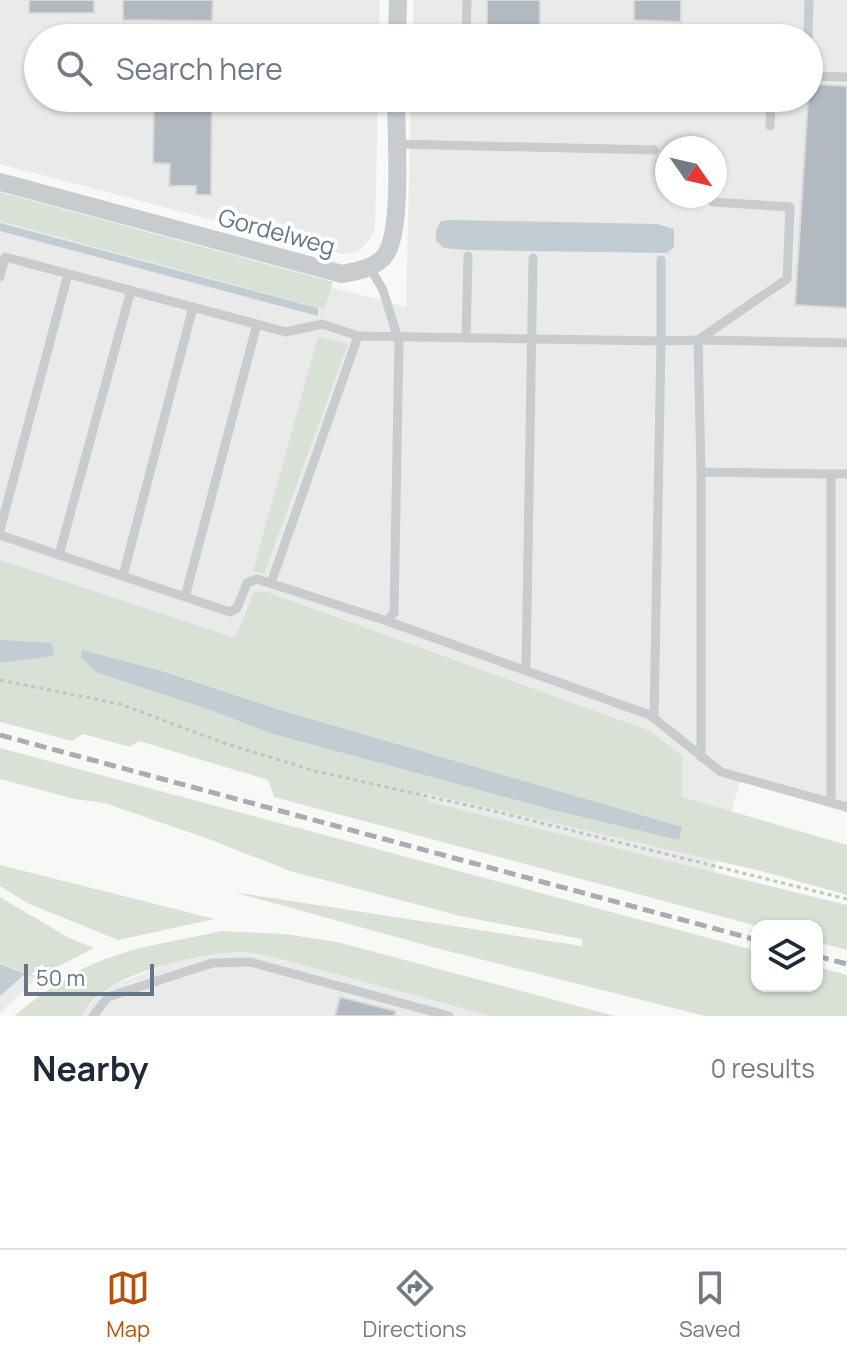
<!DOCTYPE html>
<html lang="en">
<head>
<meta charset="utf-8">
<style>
  :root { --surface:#fff; --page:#f6f6f7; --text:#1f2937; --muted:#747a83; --line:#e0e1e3; --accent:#b45309 }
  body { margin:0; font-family:Manrope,sans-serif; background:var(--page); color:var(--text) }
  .controls { position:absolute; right:24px; bottom:24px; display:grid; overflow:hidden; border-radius:16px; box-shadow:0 2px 6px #0004 }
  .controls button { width:72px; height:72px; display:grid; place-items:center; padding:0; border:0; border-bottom:2px solid var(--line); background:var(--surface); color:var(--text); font:40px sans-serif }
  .compass { position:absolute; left:655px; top:136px; width:72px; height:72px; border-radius:50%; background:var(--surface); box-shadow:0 2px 6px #0004; rotate:124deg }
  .scale { position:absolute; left:24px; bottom:20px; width:130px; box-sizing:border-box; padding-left:8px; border:4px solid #657689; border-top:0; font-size:22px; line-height:28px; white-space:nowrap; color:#657689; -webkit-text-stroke:6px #fff; paint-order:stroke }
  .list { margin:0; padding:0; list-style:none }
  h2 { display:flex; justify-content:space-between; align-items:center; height:104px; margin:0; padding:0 32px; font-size:34px }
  h2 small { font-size:26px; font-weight:400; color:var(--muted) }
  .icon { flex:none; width:44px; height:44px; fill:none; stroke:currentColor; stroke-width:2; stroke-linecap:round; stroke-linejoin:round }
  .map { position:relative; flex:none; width:847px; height:1016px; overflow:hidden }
  .search { position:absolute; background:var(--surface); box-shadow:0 2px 6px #0004; left:24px; right:24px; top:24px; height:88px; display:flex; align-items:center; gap:20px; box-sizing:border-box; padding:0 28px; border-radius:44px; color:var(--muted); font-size:30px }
  .sheet { height:232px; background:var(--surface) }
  nav { display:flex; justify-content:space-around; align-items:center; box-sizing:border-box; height:112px; border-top:2px solid var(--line); background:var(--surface); font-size:22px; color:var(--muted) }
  nav a { display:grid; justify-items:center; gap:4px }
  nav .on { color:var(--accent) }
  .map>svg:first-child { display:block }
  .built { fill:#e9eae9; fill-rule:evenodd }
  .green { fill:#d9e1d6 }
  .water { fill:#c2cdd3 }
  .building { fill:#b2b9c0; stroke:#dadad8; stroke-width:2 }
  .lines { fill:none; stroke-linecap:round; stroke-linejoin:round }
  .path { stroke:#c1c3c6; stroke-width:3; stroke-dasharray:4 4; stroke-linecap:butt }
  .lane { stroke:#c8cccf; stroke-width:9 }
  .street { stroke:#c8cccf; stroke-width:18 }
  .rail { stroke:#a8adb4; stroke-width:5; stroke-dasharray:12 6; stroke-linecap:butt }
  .labels { text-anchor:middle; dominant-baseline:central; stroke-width:8; stroke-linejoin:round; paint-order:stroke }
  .street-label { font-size:24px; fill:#657689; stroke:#fff }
</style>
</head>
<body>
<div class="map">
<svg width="847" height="1016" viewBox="0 0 847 1016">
  <rect width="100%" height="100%" fill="#f8f9f6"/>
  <!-- built -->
  <g class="built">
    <path d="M 0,0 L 380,0 L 379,38 L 38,38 L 38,98 L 378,98 L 375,228 L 370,239 L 358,252 L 342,254 L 0,164 Z"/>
    <path d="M 413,0 L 847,0 L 847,813 L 740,781 L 712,880 L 35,702 L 0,711 L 0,199 L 406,307 L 411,98 L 809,98 L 809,38 L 413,38 ZM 667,148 L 715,148 L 715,196 L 667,196 Z"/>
    <path d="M 235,951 L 269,956 L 491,1016 L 83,1016 L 85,1011 L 104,989 L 173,962 Z"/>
    <path d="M 0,963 L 36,978 L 0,1013 Z"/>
  </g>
  <!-- green -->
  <g class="green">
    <path d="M 0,192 L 333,282 L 324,309 L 0,221 Z"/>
    <path d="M 318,337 L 348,344 L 264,574 L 253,571 Z"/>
    <path d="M 0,560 L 235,638 L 254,592 L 267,592 L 650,731 L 682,756 L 682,797 L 847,845 L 847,895 L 761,871 L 420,792 L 430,802 L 847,905 L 847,950 L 817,942 L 817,926 L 757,926 L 274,797 L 268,780 L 139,741 L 130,747 L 83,734 L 72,741 L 0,722 Z"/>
    <path d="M 0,748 L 757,951 L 757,986 L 817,986 L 817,967 L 847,975 L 847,1016 L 705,1016 L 436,948 L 233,892 L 582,946 L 582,939 L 464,917 L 290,871 L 206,838 L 104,803 L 74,799 L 0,779 Z"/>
    <path d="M 0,865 L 215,919 L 118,940 L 27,903 L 0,886 Z"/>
    <path d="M 0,897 L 69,938 L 94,948 L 36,978 L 0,963 Z"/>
    <path d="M 221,931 L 285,934 L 337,942 L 615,1016 L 491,1016 L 269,956 C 257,954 243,951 232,952 C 193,956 97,975 83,1016 L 14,1016 C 41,994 72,971 105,959 C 142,945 183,940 221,931 Z"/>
  </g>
  <!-- water -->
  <g class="water">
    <path d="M 450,220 L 657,224 L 674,229 L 674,247 L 667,253 L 466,250 L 444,248 L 436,241 L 436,230 L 441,221 Z"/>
    <path d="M 0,223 L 318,308 L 318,316 L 0,231 Z"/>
    <path d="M 0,640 L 52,643 L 54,656 L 0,663 Z"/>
    <path d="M 82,650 L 158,670 L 283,711 L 682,827 L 679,840 L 557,811 L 270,733 L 205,708 L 98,673 L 81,658 Z"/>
    <path d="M 0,964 L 25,974 L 0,996 Z"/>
  </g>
  <!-- building -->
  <g class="building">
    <rect x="29" y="0" width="65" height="13"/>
    <path d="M 123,0 L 213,0 L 212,21 L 123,20 Z"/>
    <rect x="487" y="0" width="53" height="38"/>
    <path d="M 634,0 L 681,0 L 681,22 L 634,20 Z"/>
    <path d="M 809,84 L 847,86 L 847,308 L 795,305 Z"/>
    <path d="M 154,98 L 212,98 L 211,195 L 196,195 L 196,186 L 169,186 L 170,164 L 153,163 Z"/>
    <path d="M 340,997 L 396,1011 L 395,1016 L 335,1016 Z"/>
  </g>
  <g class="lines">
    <!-- path -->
    <path class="path" d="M 0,680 L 120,704 L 221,742 L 315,771 L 489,810 L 847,899"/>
    <!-- lane -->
    <g class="lane">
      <path d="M 466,38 L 467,0"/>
      <path d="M 808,38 L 809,0"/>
      <path d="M 809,76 L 847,77"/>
      <path d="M 770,126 L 771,98"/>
      <path d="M 397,144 L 654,150"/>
      <path d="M 661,260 L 661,341 L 698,340 L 787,279 L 790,207 L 713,202"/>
      <path d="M 0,277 L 5,257 L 286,332 L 322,324 L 358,336"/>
      <path d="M 466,338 L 468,256"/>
      <path d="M 701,472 L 698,340 L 847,343"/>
      <path d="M 831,474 L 847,474"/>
      <path d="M 0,530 L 68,274"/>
      <path d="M 0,535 L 230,612 L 237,608 L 247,583 L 257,579 L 387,621 L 394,613 L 399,342 L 383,290 L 369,266"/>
      <path d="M 59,555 L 131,290"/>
      <path d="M 123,576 L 193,307"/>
      <path d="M 271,583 L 358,336 L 661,341 L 654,719"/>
      <path d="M 185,597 L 257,324"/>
      <path d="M 387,621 L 650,715 L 721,772 L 847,807"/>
      <path d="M 526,670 L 533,258"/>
      <path d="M 701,757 L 701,472 L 831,474 L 831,802"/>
      <path d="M 93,1016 L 108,997 L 212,963 L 250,962 L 449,1016"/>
    </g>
    <!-- street -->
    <g class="street">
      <path d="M 397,38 L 398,0"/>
      <path d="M 0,182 L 342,274 C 357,271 377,268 386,254 C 403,228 396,132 396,98"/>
    </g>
    <!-- rail -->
    <g class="rail">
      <path d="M 0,735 L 757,940"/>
      <path d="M 817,956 L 847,964"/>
    </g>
  </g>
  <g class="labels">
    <!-- street labels -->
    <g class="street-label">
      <text transform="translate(277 231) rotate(15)">Gordelweg</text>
    </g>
  </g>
</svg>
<div class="controls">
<button><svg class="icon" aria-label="layers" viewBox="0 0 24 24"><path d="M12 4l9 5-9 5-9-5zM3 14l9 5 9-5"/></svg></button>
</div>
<svg class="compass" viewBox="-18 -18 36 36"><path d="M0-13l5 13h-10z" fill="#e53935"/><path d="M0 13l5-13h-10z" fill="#747a83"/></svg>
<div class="scale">50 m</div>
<div class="search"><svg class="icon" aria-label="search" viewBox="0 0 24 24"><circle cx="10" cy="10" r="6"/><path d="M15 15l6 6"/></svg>Search here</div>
</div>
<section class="sheet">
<h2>Nearby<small>0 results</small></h2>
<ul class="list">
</ul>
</section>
<nav>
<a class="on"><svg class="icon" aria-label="map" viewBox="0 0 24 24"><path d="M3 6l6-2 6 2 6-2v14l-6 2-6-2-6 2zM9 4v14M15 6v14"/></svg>Map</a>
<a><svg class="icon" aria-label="directions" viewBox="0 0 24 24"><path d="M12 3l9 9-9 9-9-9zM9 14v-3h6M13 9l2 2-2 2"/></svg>Directions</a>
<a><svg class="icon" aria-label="saved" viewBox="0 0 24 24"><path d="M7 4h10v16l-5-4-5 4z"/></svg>Saved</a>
</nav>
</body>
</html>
